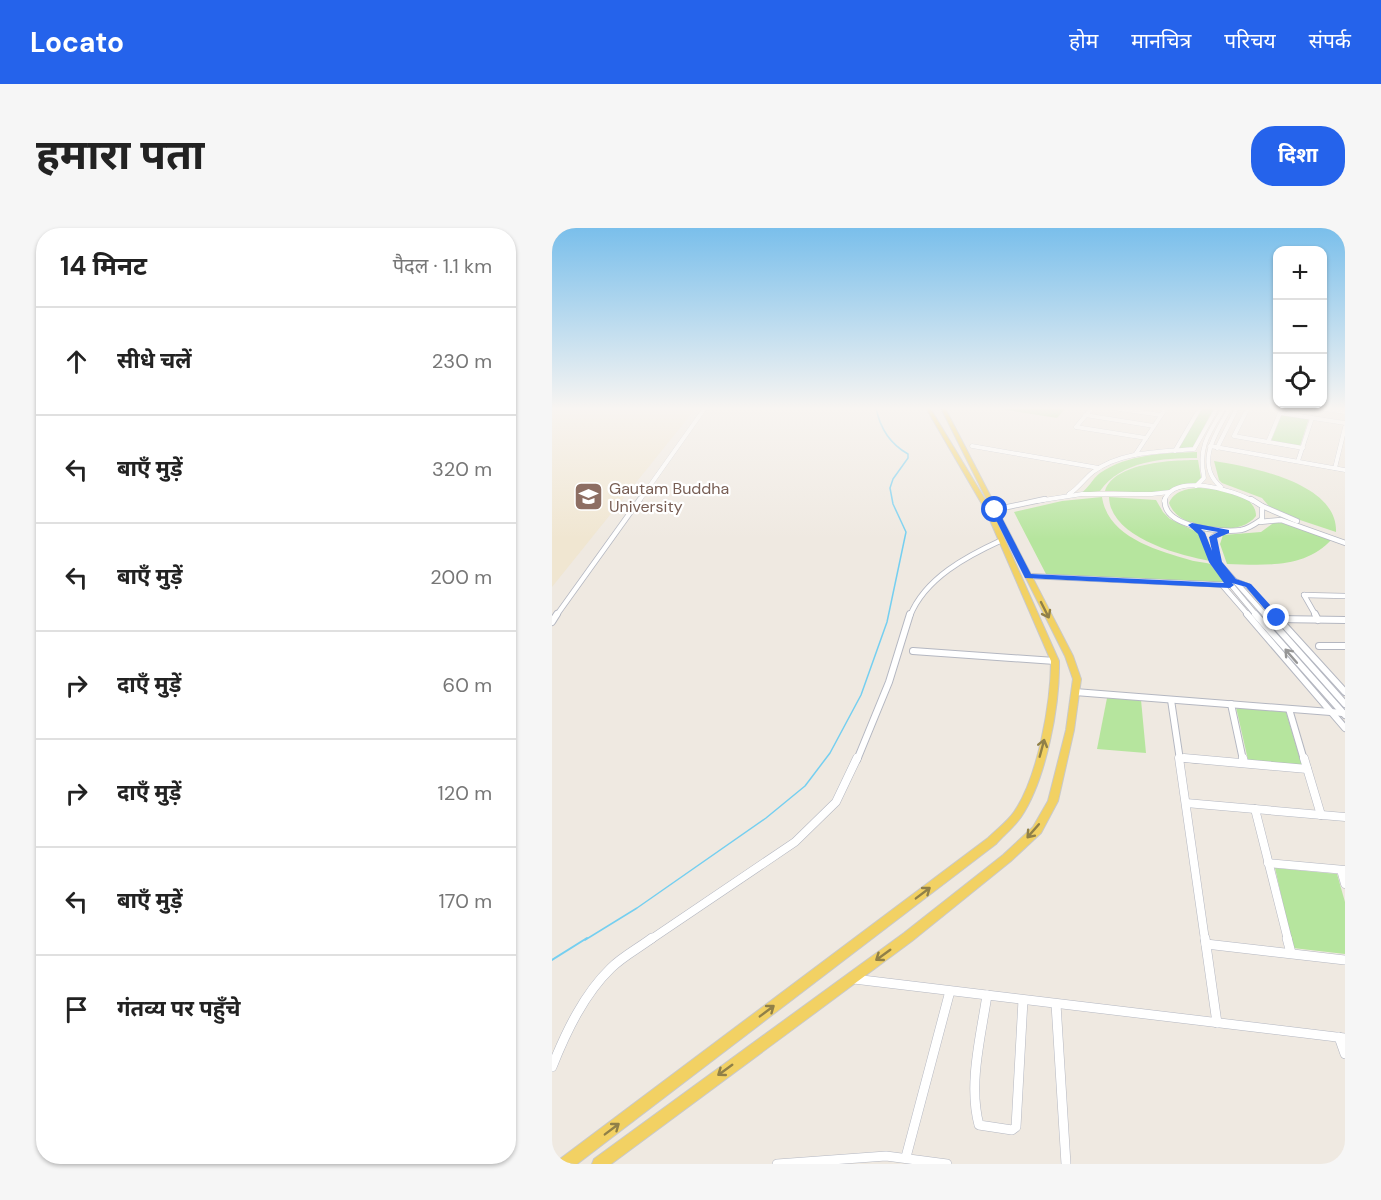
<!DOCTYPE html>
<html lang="hi">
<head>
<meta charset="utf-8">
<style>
  :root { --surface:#fff; --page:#f6f6f6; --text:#222; --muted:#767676; --line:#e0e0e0; --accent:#2563eb }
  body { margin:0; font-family:"DM Sans","Noto Sans Devanagari",sans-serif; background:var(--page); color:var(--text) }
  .controls { position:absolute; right:18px; top:18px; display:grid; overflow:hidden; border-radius:12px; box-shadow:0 2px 4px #0004 }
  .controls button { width:54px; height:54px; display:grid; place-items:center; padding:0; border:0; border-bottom:2px solid var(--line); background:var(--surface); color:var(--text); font:30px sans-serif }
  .stop { position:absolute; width:18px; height:18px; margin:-14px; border:4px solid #2563eb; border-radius:50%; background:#fff }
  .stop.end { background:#2563eb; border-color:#fff; box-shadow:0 2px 6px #0008 }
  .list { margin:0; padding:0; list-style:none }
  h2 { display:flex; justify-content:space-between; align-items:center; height:78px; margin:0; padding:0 24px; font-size:26px }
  h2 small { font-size:20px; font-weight:400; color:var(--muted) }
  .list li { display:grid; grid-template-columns:39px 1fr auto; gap:18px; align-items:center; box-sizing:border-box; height:108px; padding:0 24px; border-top:2px solid var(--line) }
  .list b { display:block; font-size:22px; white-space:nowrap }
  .list em { font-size:20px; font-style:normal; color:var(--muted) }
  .icon { flex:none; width:33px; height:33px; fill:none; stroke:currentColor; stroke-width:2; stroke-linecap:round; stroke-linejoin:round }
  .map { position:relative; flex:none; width:793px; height:936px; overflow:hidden; border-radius:24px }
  header { display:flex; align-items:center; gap:36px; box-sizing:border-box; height:84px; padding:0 30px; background:var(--accent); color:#fff }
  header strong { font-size:28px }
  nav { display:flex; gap:33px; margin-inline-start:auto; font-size:21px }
  .intro { display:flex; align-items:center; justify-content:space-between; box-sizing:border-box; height:144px; padding:0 36px }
  h1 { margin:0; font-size:42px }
  .button { padding:15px 27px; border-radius:24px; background:var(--accent); color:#fff; font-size:21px; font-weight:700 }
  main { display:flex; gap:36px; padding:0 36px }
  aside { flex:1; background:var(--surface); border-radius:24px; box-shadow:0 2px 4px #0004 }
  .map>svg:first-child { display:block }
  .education { fill:#f0e6d1 }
  .green { fill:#b6e59e }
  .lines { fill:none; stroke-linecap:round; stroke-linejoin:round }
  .stream-far1 { stroke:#75cff0; stroke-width:1.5 }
  .stream { stroke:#75cff0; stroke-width:2 }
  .minor-far4-casing { stroke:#b4b7c1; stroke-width:4.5 }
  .minor-far3-casing { stroke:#b4b7c1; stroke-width:6 }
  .minor-far2-casing { stroke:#b4b7c1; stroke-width:8 }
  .minor-far1-casing { stroke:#b4b7c1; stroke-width:9 }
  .minor-casing { stroke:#b4b7c1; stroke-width:10 }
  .major-casing { stroke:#c9c9c9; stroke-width:2 }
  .minor-far4 { stroke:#fff; stroke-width:4 }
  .minor-far3 { stroke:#fff; stroke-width:4.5 }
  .minor-far2 { stroke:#fff; stroke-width:6 }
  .minor-far1 { stroke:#fff; stroke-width:8 }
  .minor { stroke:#fff; stroke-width:9 }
  .major { fill:#f2d163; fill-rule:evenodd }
  .oneway { stroke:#908048 }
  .oneway2 { stroke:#969696 }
  .route { fill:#2563eb; fill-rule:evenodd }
  .labels { text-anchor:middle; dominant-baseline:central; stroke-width:4.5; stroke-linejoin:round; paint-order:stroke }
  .far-education-label { font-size:16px; fill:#785e54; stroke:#fff; text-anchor:start }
</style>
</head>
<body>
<header>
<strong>Locato</strong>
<nav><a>होम</a><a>मानचित्र</a><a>परिचय</a><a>संपर्क</a></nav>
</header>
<div class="intro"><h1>हमारा पता</h1><a class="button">दिशा</a></div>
<main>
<aside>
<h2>14 मिनट<small>पैदल · 1.1 km</small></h2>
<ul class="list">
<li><svg class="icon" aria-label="ahead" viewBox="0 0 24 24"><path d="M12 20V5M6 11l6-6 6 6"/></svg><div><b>सीधे चलें</b></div><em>230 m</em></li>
<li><svg class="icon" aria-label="left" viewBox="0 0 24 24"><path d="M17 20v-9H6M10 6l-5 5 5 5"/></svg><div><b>बाएँ मुड़ें</b></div><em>320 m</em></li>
<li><svg class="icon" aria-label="left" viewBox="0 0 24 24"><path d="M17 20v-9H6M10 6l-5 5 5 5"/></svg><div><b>बाएँ मुड़ें</b></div><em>200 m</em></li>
<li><svg class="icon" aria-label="right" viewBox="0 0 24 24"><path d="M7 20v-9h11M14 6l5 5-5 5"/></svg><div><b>दाएँ मुड़ें</b></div><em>60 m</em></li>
<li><svg class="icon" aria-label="right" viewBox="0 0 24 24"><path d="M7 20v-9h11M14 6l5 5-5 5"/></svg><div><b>दाएँ मुड़ें</b></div><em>120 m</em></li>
<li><svg class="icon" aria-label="left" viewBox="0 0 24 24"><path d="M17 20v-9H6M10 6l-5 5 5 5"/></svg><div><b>बाएँ मुड़ें</b></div><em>170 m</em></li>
<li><svg class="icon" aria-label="arrive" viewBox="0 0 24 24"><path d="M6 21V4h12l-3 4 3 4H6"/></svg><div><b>गंतव्य पर पहुँचे</b></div></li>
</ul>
</aside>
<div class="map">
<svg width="793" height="936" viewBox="0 0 793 936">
  <rect width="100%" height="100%" fill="#efe9e1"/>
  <!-- education -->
  <path class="education" d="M 0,180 L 144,180 L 0,359 Z"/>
  <!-- green -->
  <g class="green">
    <path d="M 443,180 L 514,180 L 505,190 Z"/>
    <path d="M 650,180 L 662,180 L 640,221 L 626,222 Z"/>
    <path d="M 730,186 L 757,190 L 748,218 L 719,213 Z"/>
    <path d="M 645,224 L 645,230 C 611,230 569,233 548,263 L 529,265 C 537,260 540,251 548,245 C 576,226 613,225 645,224 Z"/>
    <path d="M 646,232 L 649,250 C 635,270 576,263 553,263 C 562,234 622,232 646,232 Z"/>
    <path d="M 662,233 C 699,239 786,255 784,304 L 721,283 L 710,270 L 670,255 L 667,252 Z"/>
    <path d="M 645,260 C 663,260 704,264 704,288 C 687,311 626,302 617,275 C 622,263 634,261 645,260 Z"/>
    <path d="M 550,269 C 556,309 604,322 638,332 C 644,334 655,334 661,337 C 666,341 671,351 675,356 L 494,346 L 462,284 L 510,273 Z"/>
    <path d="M 557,269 L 604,272 L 611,284 L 618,291 L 647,305 L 658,333 C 626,327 558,309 557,269 Z"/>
    <path d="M 724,293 L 780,311 C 754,341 711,337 675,336 L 668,316 L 671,307 L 709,304 Z"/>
    <path d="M 555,470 L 589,472 L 594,525 L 545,521 Z"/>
    <path d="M 684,479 L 734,484 L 750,537 L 696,532 Z"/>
    <path d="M 723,640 L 785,646 L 793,674 L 793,726 L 741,720 Z"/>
  </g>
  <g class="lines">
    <!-- stream-far1 -->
    <path class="stream-far1" d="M 33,712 L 85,680 L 214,590 L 253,558 L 278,525 L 309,467 L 335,394 L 354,304 L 341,276 L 338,260 L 341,251 L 356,230 L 356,226 C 338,216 328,200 324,180"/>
    <!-- stream -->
    <path class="stream" d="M 0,732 L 35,710"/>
    <defs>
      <g id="minor-far4">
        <path d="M 561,180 L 609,187"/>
        <path d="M 696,180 L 682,208 L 751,220"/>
        <path d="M 766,180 L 793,184"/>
        <path d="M 728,185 L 793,195"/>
        <path d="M 533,187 L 602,198"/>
        <path d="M 524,199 L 594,210"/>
        <path d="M 524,199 L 540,180"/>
        <path d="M 716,214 L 730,180"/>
        <path d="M 420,218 L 547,240"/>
        <path d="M 658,218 L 793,242"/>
        <path d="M 665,220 L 685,180"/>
        <path d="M 623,223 L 648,180"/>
        <path d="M 583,227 L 614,180"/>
        <path d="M 746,233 L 760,190"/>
        <path d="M 783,240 L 793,199"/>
        <path d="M 644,258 L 652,250 C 646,219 656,206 672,180"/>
        <path d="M 669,259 C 642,236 664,205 678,180"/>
        <path d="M 517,266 C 527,260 532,251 541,244 C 569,223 609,224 642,221 L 665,180"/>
        <path d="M 87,273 L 153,180"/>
        <path d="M 485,273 L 530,266 L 600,266 L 618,264"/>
        <path d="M 612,273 C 622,244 683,262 701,273"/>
      </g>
      <g id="minor-far3">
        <path d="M 613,271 C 609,299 670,305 689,302 C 698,300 703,296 710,291 L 710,278 L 699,271"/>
        <path d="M 710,278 L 745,293"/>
        <path d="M 437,283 L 493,271"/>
        <path d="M 708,294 L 729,292 L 793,315"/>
        <path d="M 640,297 L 650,305 L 661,335 L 705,388"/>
        <path d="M 671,304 L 661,309 L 666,334 L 714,388"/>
        <path d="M 476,348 L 678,357"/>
        <path d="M 683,353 L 696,358 L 723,388"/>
        <path d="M 670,357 L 697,388"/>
        <path d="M 752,367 L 793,368"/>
        <path d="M 752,367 L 764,388"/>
        <path d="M 4,388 L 88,271"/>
        <path d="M 358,388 C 373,350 415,328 450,312"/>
      </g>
      <g id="minor-far2">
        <path d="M 695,386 L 793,500"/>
        <path d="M 703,386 L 793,487"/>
        <path d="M 713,386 L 793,476"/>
        <path d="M 722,386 L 793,464"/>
        <path d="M 763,386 L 766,392"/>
        <path d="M 725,391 L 793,392"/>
        <path d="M 0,394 L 5,386"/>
        <path d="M 767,418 L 793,418"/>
        <path d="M 361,423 L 503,433"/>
        <path d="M 523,464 L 791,485"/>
        <path d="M 619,472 L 628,532"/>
        <path d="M 679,476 L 691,532"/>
        <path d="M 737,481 L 752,532"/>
        <path d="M 628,530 L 649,532"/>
        <path d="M 305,532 L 337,454 L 358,386"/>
      </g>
      <g id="minor-far1">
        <path d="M 627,530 L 653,712"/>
        <path d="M 632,530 L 755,541"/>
        <path d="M 691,530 L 692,535"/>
        <path d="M 752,530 L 769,587"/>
        <path d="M 634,575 L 793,589"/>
        <path d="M 703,581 L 736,712"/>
        <path d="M 716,635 L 793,642"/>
        <path d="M 789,642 L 793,656"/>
        <path d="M 98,712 L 243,614 L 284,574 L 305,530"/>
      </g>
      <g id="minor">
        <path d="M 653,710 L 665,795"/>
        <path d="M 735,710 L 739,725"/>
        <path d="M 654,716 L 793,732"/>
        <path d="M 302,751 L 793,810"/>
        <path d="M 435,767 C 429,808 416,856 427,897 L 460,902 L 464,899 L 471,772"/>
        <path d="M 504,776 L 514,936"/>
        <path d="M 787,809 L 793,826"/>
        <path d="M 0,839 C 14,804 32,766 59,740 C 71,728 87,720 100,710"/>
        <path d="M 354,929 L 398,763"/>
        <path d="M 225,936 L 334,928 L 395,936"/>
      </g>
      <g id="major">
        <path d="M 374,180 L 378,180 L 440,283 L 507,433 C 508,477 494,552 469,589 C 462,599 452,607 444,616 L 25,936 L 6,936 L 8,931 L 436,610 C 445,601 455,594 462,584 C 486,550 499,474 499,433 L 434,283 Z"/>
        <path d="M 389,180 L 393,180 L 521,428 L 529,451 L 522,502 L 506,573 L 489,605 L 459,633 L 360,713 L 59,936 L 40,936 L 42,931 L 352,705 L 451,627 L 481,599 L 496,573 L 514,502 L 521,451 L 513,428 Z"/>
      </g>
    </defs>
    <!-- minor-far4 casing -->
    <use href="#minor-far4" class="minor-far4-casing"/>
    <!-- minor-far3 casing -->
    <use href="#minor-far3" class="minor-far3-casing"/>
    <!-- minor-far2 casing -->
    <use href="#minor-far2" class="minor-far2-casing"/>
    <!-- minor-far1 casing -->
    <use href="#minor-far1" class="minor-far1-casing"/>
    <!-- minor casing -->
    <use href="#minor" class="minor-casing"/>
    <!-- major casing -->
    <use href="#major" class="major-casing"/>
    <!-- minor-far4 -->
    <use href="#minor-far4" class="minor-far4"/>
    <!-- minor-far3 -->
    <use href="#minor-far3" class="minor-far3"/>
    <!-- minor-far2 -->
    <use href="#minor-far2" class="minor-far2"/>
    <!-- minor-far1 -->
    <use href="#minor-far1" class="minor-far1"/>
    <!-- minor -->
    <use href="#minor" class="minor"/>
    <!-- major -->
    <use href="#major" class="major"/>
  </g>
  <!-- one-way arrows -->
  <defs><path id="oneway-shaft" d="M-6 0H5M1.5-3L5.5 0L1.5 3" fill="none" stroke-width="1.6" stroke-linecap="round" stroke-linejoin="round" transform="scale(1.5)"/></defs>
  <g class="oneway">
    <use href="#oneway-shaft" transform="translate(493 382) rotate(63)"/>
    <use href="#oneway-shaft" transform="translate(490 520) rotate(-75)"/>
    <use href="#oneway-shaft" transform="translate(481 603) rotate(131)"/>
    <use href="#oneway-shaft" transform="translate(371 665) rotate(-37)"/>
    <use href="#oneway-shaft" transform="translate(331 727) rotate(144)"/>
    <use href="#oneway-shaft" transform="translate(215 783) rotate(-37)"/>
    <use href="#oneway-shaft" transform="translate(173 842) rotate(144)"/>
    <use href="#oneway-shaft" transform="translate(60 901) rotate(-37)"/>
  </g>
  <use class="oneway2" href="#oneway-shaft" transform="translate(739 428) rotate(-131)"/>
  <!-- sky -->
  <linearGradient id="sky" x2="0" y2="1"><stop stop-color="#7abfeb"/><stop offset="0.58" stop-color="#f8f5f2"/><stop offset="1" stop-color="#f8f5f2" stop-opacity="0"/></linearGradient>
  <rect width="793" height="311" fill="url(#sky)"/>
  <!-- route -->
  <path class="route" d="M 443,280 L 446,282 L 479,346 L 672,355 L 657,334 L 646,306 L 636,297 L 640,295 L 677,302 L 677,305 L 665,310 L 670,334 L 684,351 L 699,356 L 730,390 L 722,392 L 694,359 L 680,355 L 682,357 L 678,360 L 473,350 L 439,282 ZM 649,301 L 666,304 L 657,309 L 660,323 L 653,305 Z"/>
  <!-- icons -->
  <defs>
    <symbol id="university-square" viewBox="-11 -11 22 22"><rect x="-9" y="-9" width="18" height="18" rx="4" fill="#8d6e63" stroke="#fff"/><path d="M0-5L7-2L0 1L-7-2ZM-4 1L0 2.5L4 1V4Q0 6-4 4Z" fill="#fff"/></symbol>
  </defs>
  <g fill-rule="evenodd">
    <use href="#university-square" x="20" y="252" width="33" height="33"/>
  </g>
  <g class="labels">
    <!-- far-education labels -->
    <g class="far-education-label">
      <text x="57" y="260">Gautam Buddha<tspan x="57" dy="18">University</tspan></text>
    </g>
  </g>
</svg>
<div class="controls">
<button>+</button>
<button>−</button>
<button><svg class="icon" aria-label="locate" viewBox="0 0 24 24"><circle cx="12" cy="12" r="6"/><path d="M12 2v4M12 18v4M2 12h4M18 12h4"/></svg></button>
</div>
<div class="stop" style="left:443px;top:282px"></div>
<div class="stop end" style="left:725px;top:390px"></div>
</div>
</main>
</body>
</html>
